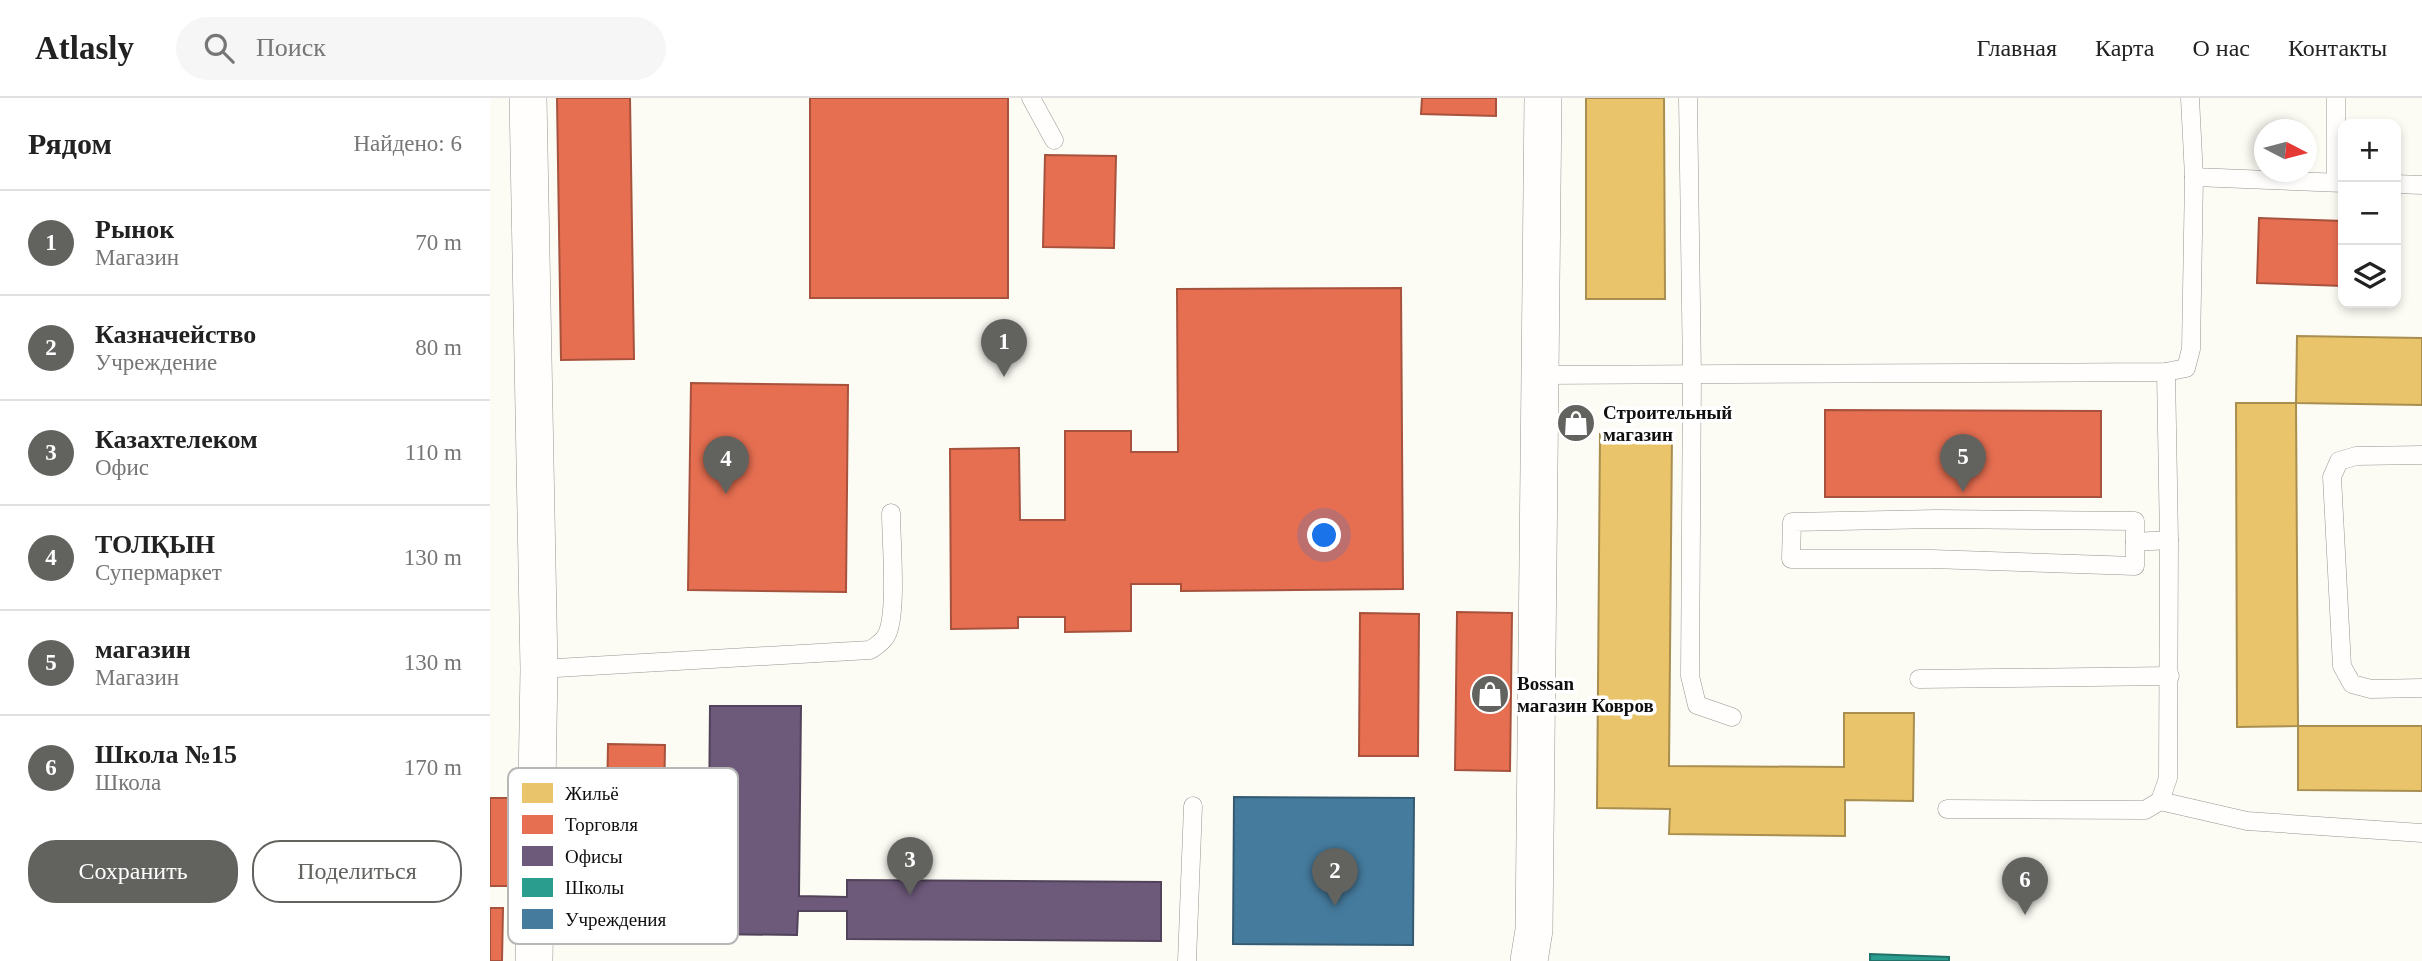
<!DOCTYPE html>
<html lang="ru">
<head>
<meta charset="utf-8">
<style>
  :root { --surface:#fff; --page:#f6f6f6; --text:#222; --muted:#767676; --line:#e0e0e0; --accent:#62625f }
  body { margin:0; font-family:"Times New Roman",serif; background:var(--page); color:var(--text) }
  .controls { position:absolute; right:21px; top:21px; display:grid; overflow:hidden; border-radius:14px; box-shadow:0 4px 10px #0003 }
  .controls button { width:63px; height:63px; display:grid; place-items:center; padding:0; border:0; border-bottom:2px solid var(--line); background:var(--surface); color:var(--text); font:35px sans-serif }
  .compass { position:absolute; left:1764px; top:21px; width:63px; height:63px; border-radius:50%; background:var(--surface); box-shadow:0 4px 10px #0003; rotate:96deg }
  .you { position:absolute; left:835px; top:438px; width:24px; height:24px; margin:-18px; border:5px solid #fff; border-radius:50%; background:#1a73e8; box-shadow:0 0 0 10px #1a73e833 }
  .badge { display:grid; place-items:center; width:46px; height:46px; border-radius:50%; background:var(--accent); color:#fff; font-size:23px; font-weight:700 }
  .pin { position:absolute; translate:-50% -58px; filter:drop-shadow(0 2px 4px #0008) }
  .pin::after { content:''; position:absolute; top:37px; width:24px; height:21px; background:inherit; clip-path:polygon(0 0,100% 0,50% 100%) }
  .list { margin:0; padding:0; list-style:none }
  h2 { display:flex; justify-content:space-between; align-items:center; height:91px; margin:0; padding:0 28px; font-size:30px }
  h2 small { font-size:23px; font-weight:400; color:var(--muted) }
  .list li { display:grid; grid-template-columns:46px 1fr auto; gap:21px; align-items:center; box-sizing:border-box; height:105px; padding:0 28px; border-top:2px solid var(--line) }
  .list b { display:block; font-size:26px; white-space:nowrap }
  .list p { margin:0; font-size:23px; white-space:nowrap; color:var(--muted) }
  .list em { font-size:23px; font-style:normal; color:var(--muted) }
  .actions { display:flex; gap:14px; padding:21px 28px }
  .actions a { flex:1; padding:16px 0; border:2px solid var(--accent); border-radius:28px; text-align:center; font-size:24px; color:var(--accent) }
  .actions .main { background:var(--accent); color:#fff }
  .icon { flex:none; width:38px; height:38px; fill:none; stroke:currentColor; stroke-width:2; stroke-linecap:round; stroke-linejoin:round }
  .map { position:relative; flex:none; width:1932px; height:863px; overflow:hidden }
  header { display:flex; align-items:center; gap:42px; box-sizing:border-box; height:98px; padding:0 35px; background:var(--surface); border-bottom:2px solid var(--line) }
  header strong { font-size:33px }
  nav { display:flex; gap:38px; margin-inline-start:auto; font-size:24px }
  .search { width:490px; height:63px; background:var(--page); display:flex; align-items:center; gap:18px; box-sizing:border-box; padding:0 24px; border-radius:38px; color:var(--muted); font-size:26px }
  main { display:flex }
  aside { flex:1; background:var(--surface) }
  .map>svg:first-child { display:block }
  .homes { fill:#e9c46a; stroke:#a88e4f; stroke-width:2 }
  .shops { fill:#e76f51; stroke:#a6523d; stroke-width:2 }
  .offices { fill:#6d597a; stroke:#51435a; stroke-width:2 }
  .schools { fill:#2a9d8f; stroke:#227269; stroke-width:2 }
  .public { fill:#457b9d; stroke:#355b72; stroke-width:2 }
  .lines { fill:none; stroke-linecap:round; stroke-linejoin:round }
  .service-casing { stroke:#969592; stroke-width:19 }
  .minor-casing { stroke:#969592; stroke-width:38 }
  .service { stroke:#fffefd; stroke-width:18 }
  .minor { stroke:#fffefd; stroke-width:37 }
  .labels { text-anchor:middle; dominant-baseline:central; stroke-width:7; stroke-linejoin:round; paint-order:stroke }
  .poi-label { font-size:19px; font-weight:bold; fill:#0f0f0f; stroke:#fff; text-anchor:start }
  .key { fill:#fff; stroke:#b7b7b7; stroke-width:2 }
  .key-label { font-size:19px; fill:#0f0f0f }
</style>
</head>
<body>
<header>
<strong>Atlasly</strong>
<div class="search"><svg class="icon" aria-label="search" viewBox="0 0 24 24"><circle cx="10" cy="10" r="6"/><path d="M15 15l6 6"/></svg>Поиск</div>
<nav><a>Главная</a><a>Карта</a><a>О нас</a><a>Контакты</a></nav>
</header>
<main>
<aside>
<h2>Рядом<small>Найдено: 6</small></h2>
<ul class="list">
<li><span class="badge">1</span><div><b>Рынок</b><p>Магазин</p></div><em>70 m</em></li>
<li><span class="badge">2</span><div><b>Казначейство</b><p>Учреждение</p></div><em>80 m</em></li>
<li><span class="badge">3</span><div><b>Казахтелеком</b><p>Офис</p></div><em>110 m</em></li>
<li><span class="badge">4</span><div><b>ТОЛҚЫН</b><p>Супермаркет</p></div><em>130 m</em></li>
<li><span class="badge">5</span><div><b>магазин</b><p>Магазин</p></div><em>130 m</em></li>
<li><span class="badge">6</span><div><b>Школа №15</b><p>Школа</p></div><em>170 m</em></li>
</ul>
<div class="actions"><a class="main">Сохранить</a><a>Поделиться</a></div>
</aside>
<div class="map">
<svg width="1932" height="863" viewBox="0 0 1932 863">
  <rect width="100%" height="100%" fill="#fcfbf4"/>
  <!-- homes -->
  <g class="homes">
    <path d="M 1096,0 L 1174,0 L 1175,201 L 1096,201 Z"/>
    <path d="M 1807,238 L 1932,240 L 1932,307 L 1806,305 Z"/>
    <path d="M 1746,305 L 1806,305 L 1808,628 L 1747,629 Z"/>
    <path d="M 1110,336 L 1182,337 L 1179,668 L 1354,669 L 1354,615 L 1424,615 L 1423,703 L 1355,702 L 1355,738 L 1179,736 L 1180,711 L 1107,710 Z"/>
    <path d="M 1808,628 L 1932,628 L 1932,693 L 1808,692 Z"/>
  </g>
  <!-- shops -->
  <g class="shops">
    <path d="M 67,0 L 140,0 L 144,261 L 71,262 Z"/>
    <rect x="320" y="0" width="198" height="200"/>
    <path d="M 932,0 L 1006,0 L 1006,18 L 931,16 Z"/>
    <path d="M 555,57 L 626,58 L 624,150 L 553,149 Z"/>
    <path d="M 1769,120 L 1853,123 L 1853,188 L 1767,185 Z"/>
    <path d="M 911,190 L 913,491 L 691,493 L 691,486 L 641,486 L 641,533 L 575,534 L 575,519 L 528,519 L 528,530 L 461,531 L 460,351 L 529,350 L 530,422 L 575,422 L 575,333 L 641,333 L 641,354 L 688,354 L 687,191 Z"/>
    <path d="M 201,285 L 358,287 L 356,494 L 198,492 Z"/>
    <path d="M 1335,312 L 1611,313 L 1611,399 L 1335,399 Z"/>
    <path d="M 967,514 L 1022,515 L 1020,673 L 965,672 Z"/>
    <path d="M 870,515 L 929,516 L 928,658 L 869,658 Z"/>
    <path d="M 118,646 L 175,647 L 172,818 L 115,817 Z"/>
    <path d="M 0,700 L 20,700 L 18,788 L 0,788 Z"/>
    <path d="M 0,810 L 13,810 L 12,863 L 0,863 Z"/>
  </g>
  <!-- offices -->
  <path class="offices" d="M 220,608 L 311,608 L 309,798 L 357,799 L 357,782 L 671,784 L 671,843 L 357,841 L 357,813 L 308,813 L 307,837 L 218,836 Z"/>
  <!-- schools -->
  <path class="schools" d="M 1380,856 L 1459,859 L 1459,863 L 1380,863 Z"/>
  <!-- public -->
  <path class="public" d="M 744,699 L 924,700 L 923,847 L 743,846 Z"/>
  <g class="lines">
    <defs>
      <g id="service">
        <path d="M 541,0 L 564,42"/>
        <path d="M 1198,0 L 1202,277 L 1200,578 L 1207,607 L 1242,619"/>
        <path d="M 1700,0 L 1704,79 L 1853,85"/>
        <path d="M 1846,0 L 1846,84"/>
        <path d="M 1906,86 L 1932,87"/>
        <path d="M 1051,277 L 1676,274 L 1696,270 L 1701,251 L 1704,79"/>
        <path d="M 1932,357 L 1866,358 L 1849,363 L 1842,379 L 1852,568 L 1862,586 L 1881,591 L 1932,590"/>
        <path d="M 1446,421 L 1645,423 L 1645,468 L 1442,461 L 1301,461 L 1302,424 Z"/>
        <path d="M 1645,444 L 1679,442 L 1676,274"/>
        <path d="M 49,571 L 380,552 C 386,548 392,545 396,538 C 408,518 401,442 401,415"/>
        <path d="M 1429,581 L 1680,578"/>
        <path d="M 1670,703 L 1757,723 L 1932,735"/>
        <path d="M 1457,711 L 1655,712 L 1670,703 L 1678,680 L 1679,442"/>
        <path d="M 697,863 L 703,708"/>
      </g>
      <g id="minor">
        <path d="M 38,0 L 49,571 L 44,863"/>
        <path d="M 1039,863 L 1044,832 L 1053,0"/>
      </g>
    </defs>
    <!-- service casing -->
    <use href="#service" class="service-casing"/>
    <!-- minor casing -->
    <use href="#minor" class="minor-casing"/>
    <!-- service -->
    <use href="#service" class="service"/>
    <!-- minor -->
    <use href="#minor" class="minor"/>
  </g>
  <!-- icons -->
  <defs>
    <symbol id="shop-disc" viewBox="-11 -11 22 22"><circle r="9.5" fill="#62625f" stroke="#fff"/><path d="M-5-2.5h2.3a2.7 3.5 0 0 1 5.4 0H5L5.5 6h-11ZM-1.5-2.5h3a1.5 2.3 0 0 0-3 0Z" fill="#fff"/></symbol>
  </defs>
  <g fill-rule="evenodd">
    <use href="#shop-disc" x="1064" y="303" width="44" height="44"/>
    <use href="#shop-disc" x="978" y="574" width="44" height="44"/>
  </g>
  <g class="labels">
    <!-- poi labels -->
    <g class="poi-label">
      <text x="1113" y="314">Строительный<tspan x="1113" dy="22">магазин</tspan></text>
      <text x="1027" y="585">Bossan<tspan x="1027" dy="22">магазин Ковров</tspan></text>
    </g>
  </g>
  <!-- legend -->
  <rect x="18" y="670" width="230" height="176" rx="10" class="key"/>
  <rect x="32" y="685" width="31" height="20" fill="#e9c46a"/>
  <rect x="32" y="717" width="31" height="19" fill="#e76f51"/>
  <rect x="32" y="748" width="31" height="20" fill="#6d597a"/>
  <rect x="32" y="780" width="31" height="19" fill="#2a9d8f"/>
  <rect x="32" y="811" width="31" height="20" fill="#457b9d"/>
  <g class="key-label">
    <text x="75" y="702">Жильё</text>
    <text x="75" y="733">Торговля</text>
    <text x="75" y="765">Офисы</text>
    <text x="75" y="796">Школы</text>
    <text x="75" y="828">Учреждения</text>
  </g>
</svg>
<div class="controls">
<button>+</button>
<button>−</button>
<button><svg class="icon" aria-label="layers" viewBox="0 0 24 24"><path d="M12 4l9 5-9 5-9-5zM3 14l9 5 9-5"/></svg></button>
</div>
<svg class="compass" viewBox="-18 -18 36 36"><path d="M0-13l5 13h-10z" fill="#e53935"/><path d="M0 13l5-13h-10z" fill="#767676"/></svg>
<div class="you"></div>
<div class="pin badge" style="left:514px;top:279px">1</div>
<div class="pin badge" style="left:845px;top:808px">2</div>
<div class="pin badge" style="left:420px;top:797px">3</div>
<div class="pin badge" style="left:236px;top:396px">4</div>
<div class="pin badge" style="left:1473px;top:394px">5</div>
<div class="pin badge" style="left:1535px;top:817px">6</div>
</div>
</main>
</body>
</html>
